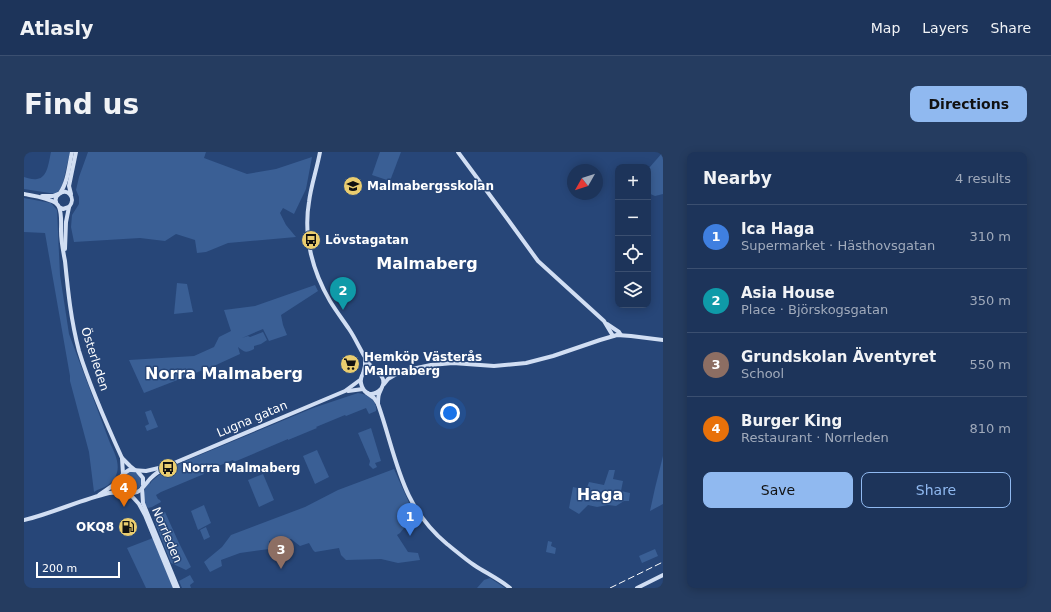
<!DOCTYPE html>
<html lang="en">
<head>
<meta charset="utf-8">
<style>
  :root { --surface:#1d345a; --page:#253c60; --text:#f1f3f6; --muted:#a0aabb; --line:#3b4f70; --accent:#90b9f0 }
  body { margin:0; font-family:"DejaVu Sans",sans-serif; background:var(--page); color:var(--text) }
  .controls { position:absolute; right:12px; top:12px; display:grid; overflow:hidden; border-radius:8px; box-shadow:0 2px 10px #0003 }
  .controls button { width:36px; height:36px; display:grid; place-items:center; padding:0; border:0; border-bottom:1px solid var(--line); background:var(--surface); color:var(--text); font:20px sans-serif }
  .compass { position:absolute; left:543px; top:12px; width:36px; height:36px; border-radius:50%; background:var(--surface); box-shadow:0 2px 10px #0003; rotate:231deg }
  .scale { position:absolute; left:12px; bottom:10px; width:84px; box-sizing:border-box; padding-left:4px; border:2px solid #fff; border-top:0; font-size:11px; line-height:14px; white-space:nowrap; color:#fff; -webkit-text-stroke:3px #274678; paint-order:stroke }
  .you { position:absolute; left:426px; top:261px; width:14px; height:14px; margin:-10px; border:3px solid #fff; border-radius:50%; background:#1a73e8; box-shadow:0 0 0 6px #1a73e833 }
  .badge { display:grid; place-items:center; width:26px; height:26px; border-radius:50%; background:var(--accent); color:#fff; font-size:13px; font-weight:700 }
  .pin { position:absolute; translate:-50% -33px; filter:drop-shadow(0 1px 2px #0008) }
  .pin::after { content:''; position:absolute; top:21px; width:14px; height:12px; background:inherit; clip-path:polygon(0 0,100% 0,50% 100%) }
  .list { margin:0; padding:0; list-style:none }
  h2 { display:flex; justify-content:space-between; align-items:center; height:52px; margin:0; padding:0 16px; font-size:17px }
  h2 small { font-size:13px; font-weight:400; color:var(--muted) }
  .list li { display:grid; grid-template-columns:26px 1fr auto; gap:12px; align-items:center; box-sizing:border-box; height:64px; padding:0 16px; border-top:1px solid var(--line) }
  .list b { display:block; font-size:15px; white-space:nowrap }
  .list p { margin:0; font-size:13px; white-space:nowrap; color:var(--muted) }
  .list em { font-size:13px; font-style:normal; color:var(--muted) }
  .actions { display:flex; gap:8px; padding:12px 16px }
  .actions a { flex:1; padding:9px 0; border:1px solid var(--accent); border-radius:8px; text-align:center; font-size:14px; color:var(--accent) }
  .actions .main { background:var(--accent); color:#111 }
  .icon { flex:none; width:22px; height:22px; fill:none; stroke:currentColor; stroke-width:2; stroke-linecap:round; stroke-linejoin:round }
  .map { position:relative; flex:none; width:639px; height:436px; overflow:hidden; border-radius:8px }
  header { display:flex; align-items:center; gap:24px; box-sizing:border-box; height:56px; padding:0 20px; background:var(--surface); border-bottom:1px solid var(--line) }
  header strong { font-size:19px }
  nav { display:flex; gap:22px; margin-inline-start:auto; font-size:14px }
  .intro { display:flex; align-items:center; justify-content:space-between; box-sizing:border-box; height:96px; padding:0 24px }
  h1 { margin:0; font-size:28px }
  .button { padding:10px 18px; border-radius:8px; background:var(--accent); color:#111; font-size:14px; font-weight:700 }
  main { display:flex; gap:24px; padding:0 24px }
  aside { flex:1; background:var(--surface); border-radius:8px; box-shadow:0 2px 10px #0003 }
  .map>svg:first-child { display:block }
  .green { fill:#3a5f95 }
  .lines { fill:none; stroke-linecap:round; stroke-linejoin:round }
  .secondary { stroke:#d1def3; stroke-width:4 }
  .rail { stroke:#fff; stroke-width:1; stroke-dasharray:7 3; stroke-linecap:butt }
  .labels { text-anchor:middle; dominant-baseline:central; stroke-width:3; stroke-linejoin:round; paint-order:stroke }
  .poi-label { font-size:12px; font-weight:bold; fill:#fff; stroke:#274678; text-anchor:start }
  .street-label { font-size:12px; fill:#fff; stroke:#274678 }
  .district-label { font-size:16px; font-weight:bold; fill:#fff; stroke:#274678 }
</style>
</head>
<body>
<header>
<strong>Atlasly</strong>
<nav><a>Map</a><a>Layers</a><a>Share</a></nav>
</header>
<div class="intro"><h1>Find us</h1><a class="button">Directions</a></div>
<main>
<div class="map">
<svg width="639" height="436" viewBox="0 0 639 436">
  <rect width="100%" height="100%" fill="#274678"/>
  <!-- green -->
  <g class="green">
    <path d="M 27,0 L 46,0 L 38,35 L 32,42 L 0,37 L 0,25 C 4,26 9,28 13,27 C 24,26 25,8 27,0 Z"/>
    <path d="M 64,0 L 182,0 L 180,6 L 223,22 L 252,17 L 288,5 L 282,37 L 270,62 L 259,56 L 256,61 L 262,73 L 272,85 L 204,91 L 182,100 L 173,101 L 171,88 L 152,82 L 141,89 L 116,86 L 50,90 L 47,75 L 48,63 L 55,52 L 55,45 L 52,38 L 55,25 Z"/>
    <path d="M 356,0 L 377,0 L 366,29 L 348,23 Z"/>
    <path d="M 639,0 L 639,42 L 631,44 L 624,41 L 624,19 L 625,16 Z"/>
    <path d="M 0,46 L 27,51 L 33,58 L 36,123 L 45,182 L 86,291 C 93,305 100,321 84,333 C 80,336 74,337 70,340 L 65,300 L 46,229 L 46,224 L 21,81 L 0,80 Z"/>
    <path d="M 153,131 L 163,132 L 169,160 L 150,162 Z"/>
    <path d="M 291,133 L 294,139 L 257,163 L 259,173 L 263,183 L 245,189 L 239,177 L 218,186 L 224,184 L 226,185 L 239,180 L 243,188 L 237,192 L 230,194 L 230,197 C 222,201 222,201 214,195 L 216,202 L 192,213 L 120,241 L 105,208 L 170,204 L 190,195 L 195,185 L 207,179 L 200,158 L 231,154 Z"/>
    <path d="M 334,241 C 343,242 354,249 352,259 L 345,262 L 342,256 L 322,264 L 321,263 L 292,275 L 293,276 L 264,288 L 264,287 L 210,310 L 209,308 L 180,320 L 180,322 L 137,340 L 132,343 L 134,347 L 136,348 L 137,350 L 128,355 L 124,356 C 116,348 120,337 125,329 L 127,332 L 127,330 L 129,328 L 135,323 L 159,310 L 289,256 Z"/>
    <path d="M 127,258 L 134,275 L 123,279 L 121,274 L 125,272 L 121,260 Z"/>
    <path d="M 347,276 L 357,309 L 351,311 L 353,315 L 349,317 L 345,313 L 346,309 L 334,281 Z"/>
    <path d="M 293,298 L 305,325 L 291,332 L 279,304 Z"/>
    <path d="M 639,304 L 639,352 L 626,359 L 631,336 Z"/>
    <path d="M 370,317 L 386,353 L 383,372 L 376,381 L 373,383 L 384,400 L 394,401 L 396,408 L 374,411 L 357,407 L 322,408 L 317,403 L 315,396 L 291,400 L 289,398 L 285,391 L 276,394 L 267,387 L 245,389 L 245,397 L 216,401 L 197,408 L 198,414 L 186,420 L 180,410 L 198,395 L 207,383 L 281,355 L 314,338 Z"/>
    <path d="M 585,318 L 591,318 L 589,327 L 599,329 L 597,339 L 606,341 L 605,349 L 600,349 L 592,354 L 584,353 L 573,355 L 564,353 L 555,362 L 545,356 L 549,335 L 562,338 L 565,330 L 580,333 Z"/>
    <circle cx="108" cy="329" r="10"/>
    <path d="M 239,322 L 250,348 L 235,355 L 224,328 Z"/>
    <path d="M 180,353 L 187,371 L 174,378 L 167,359 Z"/>
    <path d="M 141,360 L 154,389 L 167,415 L 162,418 L 147,411 L 132,373 L 130,365 Z"/>
    <path d="M 182,375 L 186,385 L 180,388 L 176,378 Z"/>
    <path d="M 129,386 L 149,436 L 122,436 L 103,396 Z"/>
    <path d="M 524,389 L 528,390 L 527,394 L 532,396 L 531,402 L 522,400 Z"/>
    <path d="M 631,397 L 634,404 L 618,411 L 615,404 Z"/>
    <path d="M 166,423 L 170,430 L 166,433 L 167,436 L 158,436 L 155,429 Z"/>
    <path d="M 466,426 L 481,436 L 453,436 L 460,428 Z"/>
  </g>
  <g class="lines">
    <!-- secondary -->
    <g class="secondary">
      <path d="M 296,0 C 293,17 287,33 285,50 C 279,85 289,120 306,149 C 312,159 319,168 325,177 C 334,190 339,206 350,218"/>
      <path d="M 434,0 L 482,65 L 514,109 L 580,169 L 589,184"/>
      <path d="M 36,41 C 44,30 45,13 48,0"/>
      <path d="M 0,42 C 11,44 22,45 32,51"/>
      <path d="M 47,42 L 45,34 L 52,0"/>
      <path d="M 18,44 L 29,44 L 34,42"/>
      <path d="M 35,55 L 39,57 L 45,55 C 53,46 43,35 35,42 C 32,44 31,47 32,50 C 33,54 33,51 35,55 C 38,62 37,71 37,79 C 37,89 39,99 41,109 C 44,139 47,169 55,199 C 66,235 82,271 98,306 L 106,314 L 111,318"/>
      <path d="M 41,97 L 42,70 L 45,55"/>
      <path d="M 583,172 L 595,180 L 597,183"/>
      <path d="M 355,221 L 364,222 L 407,213 L 429,211 L 470,214 L 502,211 L 529,204 L 576,188 L 593,183 L 607,184 L 639,188"/>
      <path d="M 339,222 L 341,214 L 341,207"/>
      <path d="M 360,232 L 364,227 L 374,221"/>
      <path d="M 324,239 L 339,237"/>
      <path d="M 343,241 L 350,246 L 354,252 C 373,306 376,353 423,392 C 432,399 441,407 450,413 C 462,421 475,427 486,436"/>
      <path d="M 354,252 C 354,249 354,245 355,242 C 357,236 362,231 358,225 C 356,221 352,218 348,218 C 327,218 339,255 357,237"/>
      <path d="M 98,306 L 99,322"/>
      <path d="M 114,320 L 119,326 L 119,333"/>
      <path d="M 97,326 C 96,332 98,337 104,340"/>
      <path d="M 118,336 L 119,351 L 154,436"/>
      <path d="M 105,341 L 115,352 L 121,363 L 151,436"/>
      <path d="M 75,343 L 91,332 L 99,322 L 105,318 L 108,318 L 122,319 L 139,315"/>
      <path d="M 0,368 C 29,361 56,348 85,341 C 94,339 107,343 113,340 C 119,338 123,329 128,325 C 132,321 137,318 143,314 L 321,239 L 336,228"/>
      <path d="M 613,436 L 639,423"/>
    </g>
    <!-- rail -->
    <path class="rail" d="M 586,436 L 639,410"/>
  </g>
  <!-- icons -->
  <defs>
    <symbol id="school-disc" viewBox="-11 -11 22 22"><circle r="9.5" fill="#eacd6f" stroke="#274678"/><path d="M0-5L7-2L0 1L-7-2ZM-4 1L0 2.5L4 1V4Q0 6-4 4Z" fill="#111"/></symbol>
    <symbol id="bus-disc" viewBox="-11 -11 22 22"><circle r="9.5" fill="#eacd6f" stroke="#274678"/><path d="M-5-6H5V4H4V6H2V4H-2V6H-4V4H-5ZM-3.5-4V0h7V-4ZM-3.5 1.2v1.5H-2V1.2ZM2 1.2v1.5H3.5V1.2Z" fill="#111"/></symbol>
    <symbol id="supermarket-disc" viewBox="-11 -11 22 22"><circle r="9.5" fill="#eacd6f" stroke="#274678"/><path d="M-6-5.5h2.5l.6 2H6L4.5 2H-2.5L-4.4-4H-6ZM-1.5 3.2a1.3 1.3 0 1 0 .1 0ZM3 3.2a1.3 1.3 0 1 0 .1 0Z" fill="#111"/></symbol>
    <symbol id="fuel-disc" viewBox="-11 -11 22 22"><circle r="9.5" fill="#eacd6f" stroke="#274678"/><path d="M-5.5-6h7V0h2V4h1.3V-2.5L3-4.5l.8-.8L6-3V5H2.5V1h-1V6h-7ZM-4.2-4.7v3.2H.2V-4.7Z" fill="#111"/></symbol>
  </defs>
  <g fill-rule="evenodd">
    <use href="#school-disc" x="318" y="23" width="22" height="22"/>
    <use href="#bus-disc" x="276" y="77" width="22" height="22"/>
    <use href="#supermarket-disc" x="315" y="201" width="22" height="22"/>
    <use href="#bus-disc" x="133" y="305" width="22" height="22"/>
    <use href="#fuel-disc" x="93" y="364" width="22" height="22"/>
  </g>
  <g class="labels">
    <!-- poi labels -->
    <g class="poi-label">
      <text x="343" y="34">Malmabergsskolan</text>
      <text x="301" y="88">Lövstagatan</text>
      <text x="340" y="205">Hemköp Västerås<tspan x="340" dy="14">Malmaberg</tspan></text>
      <text x="158" y="316">Norra Malmaberg</text>
      <text x="90" y="375" text-anchor="end">OKQ8</text>
    </g>
    <!-- street labels -->
    <g class="street-label">
      <text transform="translate(71 207) rotate(72)">Österleden</text>
      <text transform="translate(228 267) rotate(-23)">Lugna gatan</text>
      <text transform="translate(143 383) rotate(67)">Norrleden</text>
    </g>
    <!-- district labels -->
    <g class="district-label">
      <text x="403" y="111">Malmaberg</text>
      <text x="200" y="221">Norra Malmaberg</text>
      <text x="576" y="342">Haga</text>
    </g>
  </g>
</svg>
<div class="controls">
<button>+</button>
<button>−</button>
<button><svg class="icon" aria-label="locate" viewBox="0 0 24 24"><circle cx="12" cy="12" r="6"/><path d="M12 2v4M12 18v4M2 12h4M18 12h4"/></svg></button>
<button><svg class="icon" aria-label="layers" viewBox="0 0 24 24"><path d="M12 4l9 5-9 5-9-5zM3 14l9 5 9-5"/></svg></button>
</div>
<svg class="compass" viewBox="-18 -18 36 36"><path d="M0-13l5 13h-10z" fill="#e53935"/><path d="M0 13l5-13h-10z" fill="#a0aabb"/></svg>
<div class="scale">200 m</div>
<div class="you"></div>
<div class="pin badge" style="left:386px;top:384px;background:#3f7fe0">1</div>
<div class="pin badge" style="left:319px;top:158px;background:#0f9aa8">2</div>
<div class="pin badge" style="left:257px;top:417px;background:#8d6e63">3</div>
<div class="pin badge" style="left:100px;top:355px;background:#e8710a">4</div>
</div>
<aside>
<h2>Nearby<small>4 results</small></h2>
<ul class="list">
<li><span class="badge" style="background:#3f7fe0">1</span><div><b>Ica Haga</b><p>Supermarket · Hästhovsgatan</p></div><em>310 m</em></li>
<li><span class="badge" style="background:#0f9aa8">2</span><div><b>Asia House</b><p>Place · Björskogsgatan</p></div><em>350 m</em></li>
<li><span class="badge" style="background:#8d6e63">3</span><div><b>Grundskolan Äventyret</b><p>School</p></div><em>550 m</em></li>
<li><span class="badge" style="background:#e8710a">4</span><div><b>Burger King</b><p>Restaurant · Norrleden</p></div><em>810 m</em></li>
</ul>
<div class="actions"><a class="main">Save</a><a>Share</a></div>
</aside>
</main>
</body>
</html>
